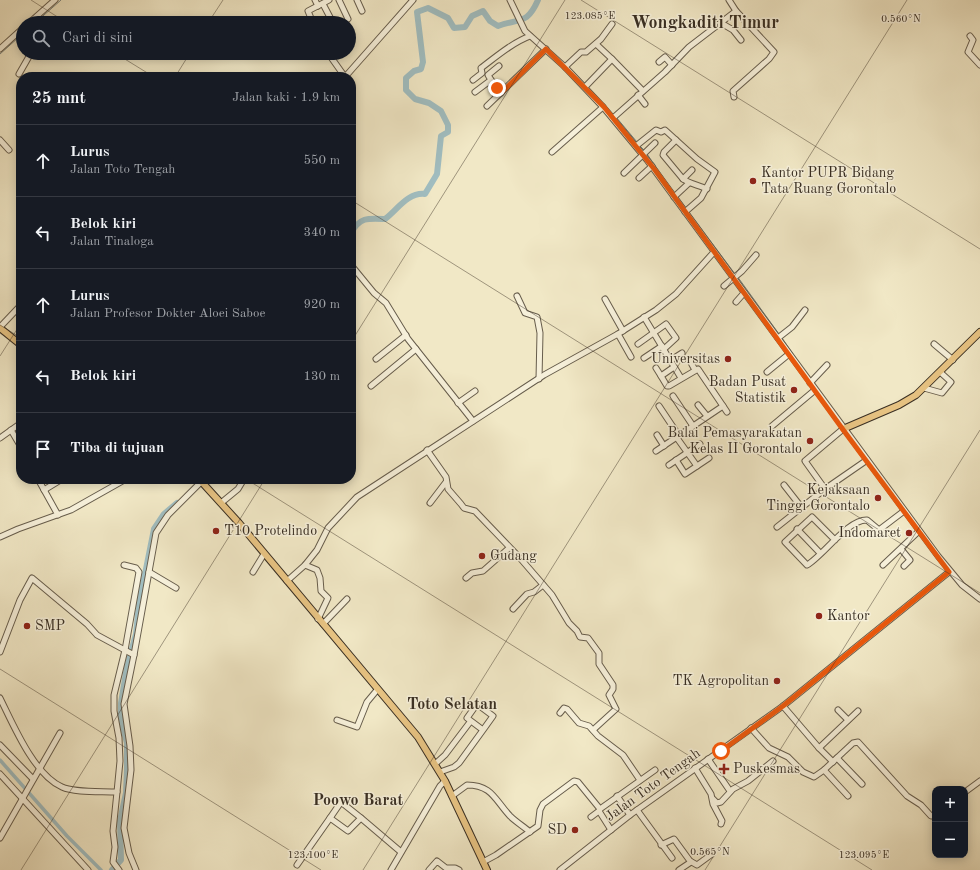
<!DOCTYPE html>
<html lang="id">
<head>
<meta charset="utf-8">
<style>
  :root { --surface:#171b24; --page:#242831; --text:#f1f3f6; --muted:#9ea1a6; --line:#363941 }
  body { margin:0; font-family:"Old Standard TT",serif; background:var(--page); color:var(--text) }
  .controls { position:absolute; right:12px; bottom:12px; display:grid; overflow:hidden; border-radius:8px; box-shadow:0 2px 10px #0003 }
  .controls button { width:36px; height:36px; display:grid; place-items:center; padding:0; border:0; border-bottom:1px solid var(--line); background:var(--surface); color:var(--text); font:20px sans-serif }
  .stop { position:absolute; width:12px; height:12px; margin:-9px; border:3px solid #ea580c; border-radius:50%; background:#fff }
  .stop.end { background:#ea580c; border-color:#fff; box-shadow:0 1px 4px #0008 }
  .list { margin:0; padding:0; list-style:none }
  h2 { display:flex; justify-content:space-between; align-items:center; height:52px; margin:0; padding:0 16px; font-size:17px }
  h2 small { font-size:13px; font-weight:400; color:var(--muted) }
  .list li { display:grid; grid-template-columns:26px 1fr auto; gap:12px; align-items:center; box-sizing:border-box; height:72px; padding:0 16px; border-top:1px solid var(--line) }
  .list b { display:block; font-size:15px; white-space:nowrap }
  .list p { margin:0; font-size:13px; white-space:nowrap; color:var(--muted) }
  .list em { font-size:13px; font-style:normal; color:var(--muted) }
  .icon { flex:none; width:22px; height:22px; fill:none; stroke:currentColor; stroke-width:2; stroke-linecap:round; stroke-linejoin:round }
  .map { position:relative; flex:none; width:980px; height:870px; overflow:hidden }
  .search { position:absolute; background:var(--surface); box-shadow:0 2px 10px #0003; left:16px; top:16px; width:340px; height:44px; display:flex; align-items:center; gap:10px; box-sizing:border-box; padding:0 14px; border-radius:22px; color:var(--muted); font-size:15px }
  .panel { position:absolute; background:var(--surface); box-shadow:0 2px 10px #0003; left:16px; top:72px; width:340px; height:412px; border-radius:16px }
  .map>svg:first-child { display:block }
  .lines { fill:none; stroke-linecap:round; stroke-linejoin:round }
  .stream { stroke:#778481; stroke-width:1 }
  .canal { stroke:#a0bdc0; stroke-width:3.5 }
  .river { stroke:#a0bdc0; stroke-width:6 }
  .minor-casing { stroke:#675d4c; stroke-width:7 }
  .major-casing { stroke:#392f23; stroke-width:8 }
  .minor { stroke:#f6f0da; stroke-width:5 }
  .major { stroke:#e8c483; stroke-width:6 }
  .route { stroke:#ea580c; stroke-width:5 }
  .ticks { fill:none; stroke:#392f23; stroke-width:1; stroke-opacity:0.45 }
  .poi-dot { fill:#8f2418; stroke:#f6f0da; stroke-width:1.5 }
  .labels { text-anchor:middle; dominant-baseline:central; stroke-width:3; stroke-linejoin:round; paint-order:stroke }
  .poi-label { font-size:14px; fill:#392f23; stroke:#f6f0da; text-anchor:end }
  .street-label { font-size:14px; fill:#392f23; stroke:#f6f0da }
  .quarter-label { font-size:16px; font-weight:bold; fill:#392f23; stroke:#f6f0da }
  .district-label { font-size:18px; font-weight:bold; fill:#392f23; stroke:#f6f0da }
  .ticks-label { font-size:10px; text-anchor:middle; fill:#392f23; stroke:#f6f0da; stroke-width:3; stroke-linejoin:round; paint-order:stroke }
</style>
</head>
<body>
<div class="map">
<svg width="980" height="870" viewBox="0 0 980 870">
  <rect width="100%" height="100%" fill="#f1e8c6"/>
  <filter id="stains"><feTurbulence type="fractalNoise" baseFrequency=".005" numOctaves="4"/><feColorMatrix values="0 0 0 0 .2 0 0 0 0 .09 0 0 0 0 .02 0 0 0 .5 -.17"/></filter>
  <radialGradient id="worn" r=".72"><stop offset=".6" stop-color="#630" stop-opacity="0"/><stop offset="1" stop-color="#630" stop-opacity=".3"/></radialGradient>
  <g class="lines">
    <!-- stream -->
    <g class="stream">
      <path d="M 35,23 L 61,0"/>
      <path d="M 0,54 L 19,37"/>
      <path d="M 574,72 L 585,84"/>
      <path d="M 588,87 L 614,115"/>
      <path d="M 616,117 L 637,142"/>
      <path d="M 639,145 L 644,150"/>
      <path d="M 647,154 L 675,194"/>
      <path d="M 677,196 L 686,208"/>
      <path d="M 688,211 L 735,274"/>
      <path d="M 737,276 L 779,334"/>
      <path d="M 782,338 L 795,357"/>
    </g>
    <!-- canal -->
    <path class="canal" d="M 0,760 L 67,836 L 101,870"/>
    <!-- river -->
    <g class="river">
      <path d="M 351,233 C 360,217 368,218 385,219 C 397,210 408,192 425,194 L 437,174 L 441,136 L 448,132 L 448,125 L 441,111 L 429,103 L 415,99 L 406,90 L 406,78 L 414,71 L 421,69 L 423,62 L 417,12 L 428,8 L 448,18 L 454,28 L 465,27 L 472,16 L 483,11 L 490,21 L 498,26 C 520,18 527,25 538,0"/>
      <path d="M 112,870 L 121,860 L 120,821 L 126,793 L 127,769 L 127,743 L 121,720 L 121,703 L 127,667 L 136,634 L 139,604 L 154,529 L 164,514 L 177,503"/>
    </g>
    <defs>
      <g id="minor">
        <path d="M 315,0 L 318,6"/>
        <path d="M 339,0 L 348,19"/>
        <path d="M 357,0 L 362,11"/>
        <path d="M 510,0 L 525,31 L 565,67 L 603,107 L 647,160 L 938,556 L 962,585 L 980,599"/>
        <path d="M 323,4 L 333,23"/>
        <path d="M 29,23 L 55,0"/>
        <path d="M 313,23 L 308,11 L 329,0"/>
        <path d="M 721,23 L 733,30 L 741,40"/>
        <path d="M 18,33 L 23,38"/>
        <path d="M 970,36 L 973,40 L 968,52 L 980,65"/>
        <path d="M 596,44 L 612,59"/>
        <path d="M 0,49 L 23,28"/>
        <path d="M 328,53 L 345,77"/>
        <path d="M 659,62 L 665,57 L 672,65"/>
        <path d="M 565,67 L 581,52 L 586,52 L 601,39 L 612,24"/>
        <path d="M 19,74 L 31,53"/>
        <path d="M 345,77 L 413,0"/>
        <path d="M 473,80 L 482,73 L 481,68 C 497,56 512,43 530,36"/>
        <path d="M 491,80 L 488,75 L 499,66"/>
        <path d="M 585,87 L 612,59 L 643,91"/>
        <path d="M 475,92 L 491,80 L 501,93"/>
        <path d="M 638,95 L 645,104"/>
        <path d="M 734,97 L 733,91 L 769,59 L 774,52 L 736,11"/>
        <path d="M 487,106 L 546,49"/>
        <path d="M 613,118 L 665,72 L 689,47 L 736,11 L 729,0"/>
        <path d="M 0,140 L 9,150"/>
        <path d="M 676,140 L 664,152 L 663,155 L 683,179"/>
        <path d="M 636,146 L 656,130 L 661,132 L 665,130 L 697,159 L 715,172 L 701,198 L 685,212"/>
        <path d="M 552,152 L 603,107"/>
        <path d="M 692,170 L 683,179 C 690,184 699,185 707,189"/>
        <path d="M 624,173 L 655,143"/>
        <path d="M 639,178 L 652,166"/>
        <path d="M 674,197 L 689,183"/>
        <path d="M 351,265 L 374,293 L 386,303 L 408,339 L 473,421"/>
        <path d="M 724,286 L 742,271 L 756,255"/>
        <path d="M 517,296 L 525,313 L 537,317 L 540,333 L 539,379"/>
        <path d="M 605,299 L 623,331"/>
        <path d="M 736,302 L 744,293"/>
        <path d="M 644,317 L 681,378"/>
        <path d="M 0,327 L 21,305"/>
        <path d="M 618,334 L 631,357"/>
        <path d="M 778,338 L 792,327 L 805,310"/>
        <path d="M 638,344 L 666,324 L 676,338 L 664,349"/>
        <path d="M 934,344 L 953,360"/>
        <path d="M 644,358 L 662,346"/>
        <path d="M 376,359 L 406,335"/>
        <path d="M 689,359 L 695,370"/>
        <path d="M 671,360 L 682,353"/>
        <path d="M 656,368 L 661,376"/>
        <path d="M 767,372 L 789,354"/>
        <path d="M 810,383 L 827,365"/>
        <path d="M 371,386 L 416,349"/>
        <path d="M 924,388 L 942,393 L 951,382 L 940,372"/>
        <path d="M 673,396 L 693,426"/>
        <path d="M 458,403 L 475,391"/>
        <path d="M 698,405 L 707,416"/>
        <path d="M 659,406 L 679,436"/>
        <path d="M 723,406 L 727,412"/>
        <path d="M 772,426 L 815,390"/>
        <path d="M 843,429 L 805,461 L 825,489 L 867,460"/>
        <path d="M 11,430 L 21,447"/>
        <path d="M 657,435 L 664,446"/>
        <path d="M 0,438 L 21,423"/>
        <path d="M 677,438 L 697,466 L 709,458"/>
        <path d="M 427,450 L 446,477 L 448,489 L 461,504 L 464,508 L 475,511 L 520,558 L 552,595 L 569,623 L 577,631 L 580,637 L 588,638 L 599,653 L 599,664 L 613,685 L 613,689 L 609,695 L 616,709 L 593,730"/>
        <path d="M 656,451 L 723,406 L 698,369 L 669,386 L 667,386 L 661,376 L 674,367"/>
        <path d="M 676,460 L 685,474 L 697,466"/>
        <path d="M 669,465 L 700,444"/>
        <path d="M 38,479 L 58,515"/>
        <path d="M 784,485 L 802,508"/>
        <path d="M 44,490 L 62,479"/>
        <path d="M 221,503 L 238,489 L 244,479"/>
        <path d="M 430,503 L 446,482"/>
        <path d="M 777,527 L 825,489"/>
        <path d="M 797,529 L 820,553"/>
        <path d="M 0,537 L 18,529 L 71,510 L 126,479"/>
        <path d="M 835,540 L 812,517 L 785,542 L 807,565 C 823,556 848,519 867,520 L 879,530 L 904,511"/>
        <path d="M 901,549 L 910,560 L 904,566"/>
        <path d="M 305,565 L 317,570 L 320,578 L 321,591 L 328,598 L 318,619"/>
        <path d="M 883,565 L 919,531"/>
        <path d="M 149,572 L 176,588"/>
        <path d="M 253,572 L 264,554"/>
        <path d="M 466,578 L 472,573 L 483,571 L 509,548"/>
        <path d="M 287,581 L 305,565 L 317,550 L 328,528 L 357,497 L 544,375 L 618,334 L 656,310 L 676,294 L 714,252"/>
        <path d="M 513,609 L 527,594 L 534,592 L 543,585"/>
        <path d="M 323,624 L 347,599"/>
        <path d="M 0,652 L 20,600 L 32,578 L 87,624 L 97,635 L 134,655 L 156,533 L 168,515 L 202,481"/>
        <path d="M 134,655 L 124,704 L 130,746 L 131,770 L 124,828 L 129,853 L 136,870"/>
        <path d="M 0,698 C 13,724 34,775 62,787 C 75,793 102,791 117,792 L 120,761 L 119,738 L 114,711 L 114,695 L 125,650 L 139,572 L 136,568 L 124,565"/>
        <path d="M 783,706 L 819,748 L 858,711"/>
        <path d="M 838,710 L 848,720"/>
        <path d="M 560,713 L 564,708 L 567,709 L 579,723 L 589,726 L 598,736 L 623,755 L 640,780"/>
        <path d="M 337,720 L 357,727 L 367,702 L 377,690"/>
        <path d="M 751,728 L 769,748 L 788,757 L 803,772 L 814,777 L 824,770 L 853,743 L 858,742 L 907,796 L 921,805 L 931,816 L 935,816"/>
        <path d="M 0,745 L 33,779"/>
        <path d="M 819,748 L 833,762"/>
        <path d="M 837,758 L 862,784"/>
        <path d="M 708,759 L 730,791"/>
        <path d="M 435,764 L 445,755 L 470,722"/>
        <path d="M 695,768 L 711,794 L 713,804 L 722,821 L 721,824"/>
        <path d="M 824,770 L 848,796"/>
        <path d="M 440,772 L 454,767 L 459,763 L 483,730 L 467,718 L 477,704 L 493,716 L 483,730"/>
        <path d="M 0,774 L 88,870"/>
        <path d="M 117,792 L 113,831 L 115,847 L 113,862 L 119,870"/>
        <path d="M 965,792 L 980,781"/>
        <path d="M 452,796 L 467,785 C 492,785 495,800 510,816 C 516,822 523,826 530,832"/>
        <path d="M 617,796 L 630,815"/>
        <path d="M 713,799 L 717,803 L 721,802 L 733,789 L 748,781 L 773,761"/>
        <path d="M 637,810 L 672,858"/>
        <path d="M 591,817 L 599,811"/>
        <path d="M 330,818 L 341,802 L 361,818"/>
        <path d="M 611,830 L 599,811 L 600,809 L 655,770"/>
        <path d="M 0,838 L 60,733"/>
        <path d="M 661,845 L 674,839 L 690,861 L 697,865 L 712,854"/>
        <path d="M 483,862 L 496,855 L 538,826 L 540,810 L 543,804 L 574,781 L 578,782 L 600,809"/>
        <path d="M 297,865 L 330,818 L 348,831 L 361,818 L 401,852"/>
        <path d="M 391,870 L 440,786 L 445,781"/>
        <path d="M 429,870 L 437,861 L 446,868 L 455,868 L 459,870"/>
        <path d="M 560,870 L 630,815 L 783,706 L 949,572"/>
        <path d="M 679,870 L 691,862"/>
      </g>
      <g id="major">
        <path d="M 0,328 L 21,345"/>
        <path d="M 843,429 L 899,405 L 916,395 L 980,332"/>
        <path d="M 199,479 L 239,523 L 418,737 L 445,781 L 487,870"/>
      </g>
    </defs>
    <!-- minor casing -->
    <use href="#minor" class="minor-casing"/>
    <!-- major casing -->
    <use href="#major" class="major-casing"/>
    <!-- minor -->
    <use href="#minor" class="minor"/>
    <!-- major -->
    <use href="#major" class="major"/>
  </g>
  <g class="lines">
    <!-- route -->
    <path class="route" d="M 497,88 L 501,93 L 546,49 L 604,107 L 655,170 L 844,431 L 949,572 L 783,706 L 721,751"/>
  </g>
  <!-- ticks -->
  <path class="ticks" d="M 31,0 L 67,23M 581,0 L 980,249M 208,23 L 223,0M 115,53 L 154,77M 175,77 L 190,53M 351,200 L 980,593M 0,325 L 21,338M 351,342 L 565,0M 0,356 L 21,323M 246,479 L 872,870M 0,669 L 321,870M 21,870 L 265,479M 363,870 L 907,0M 705,870 L 980,430"/>
  <!-- markers -->
  <g class="poi-dot">
    <circle cx="753" cy="181" r="4"/>
    <circle cx="728" cy="359" r="4"/>
    <circle cx="794" cy="390" r="4"/>
    <circle cx="810" cy="441" r="4"/>
    <circle cx="878" cy="498" r="4"/>
    <circle cx="216" cy="531" r="4"/>
    <circle cx="909" cy="533" r="4"/>
    <circle cx="482" cy="556" r="4"/>
    <circle cx="819" cy="616" r="4"/>
    <circle cx="27" cy="626" r="4"/>
    <circle cx="777" cy="681" r="4"/>
    <path d="M722 763h4v4h4v4h-4v4h-4v-4h-4v-4h4z"/>
    <circle cx="575" cy="830" r="4"/>
  </g>
  <g class="labels">
    <!-- poi labels -->
    <g class="poi-label">
      <text x="761" y="173" text-anchor="start">Kantor PUPR Bidang<tspan x="761" dy="16">Tata Ruang Gorontalo</tspan></text>
      <text x="720" y="359">Universitas</text>
      <text x="786" y="382">Badan Pusat<tspan x="786" dy="16">Statistik</tspan></text>
      <text x="802" y="433">Balai Pemasyarakatan<tspan x="802" dy="16">Kelas II Gorontalo</tspan></text>
      <text x="870" y="490">Kejaksaan<tspan x="870" dy="16">Tinggi Gorontalo</tspan></text>
      <text x="224" y="531" text-anchor="start">T10 Protelindo</text>
      <text x="901" y="533">Indomaret</text>
      <text x="490" y="556" text-anchor="start">Gudang</text>
      <text x="827" y="616" text-anchor="start">Kantor</text>
      <text x="35" y="626" text-anchor="start">SMP</text>
      <text x="769" y="681">TK Agropolitan</text>
      <text x="733" y="769" text-anchor="start">Puskesmas</text>
      <text x="567" y="830">SD</text>
    </g>
    <!-- street labels -->
    <g class="street-label">
      <text transform="translate(653 785) rotate(-36)">Jalan Toto Tengah</text>
    </g>
    <!-- quarter labels -->
    <g class="quarter-label">
      <text x="452" y="705">Toto Selatan</text>
      <text x="358" y="801">Poowo Barat</text>
    </g>
    <!-- district labels -->
    <g class="district-label">
      <text x="705" y="23">Wongkaditi Timur</text>
    </g>
  </g>
  <g class="ticks-label">
    <text x="590" y="19">123.085°E</text>
    <text x="901" y="22">0.560°N</text>
    <text x="710" y="855">0.565°N</text>
    <text x="313" y="858">123.100°E</text>
    <text x="864" y="858">123.095°E</text>
  </g>
  <rect width="100%" height="100%" filter="url(#stains)"/>
  <rect width="100%" height="100%" fill="url(#worn)"/>
</svg>
<div class="controls">
<button>+</button>
<button>−</button>
</div>
<div class="stop" style="left:721px;top:751px"></div>
<div class="stop end" style="left:497px;top:88px"></div>
<div class="search"><svg class="icon" aria-label="search" viewBox="0 0 24 24"><circle cx="10" cy="10" r="6"/><path d="M15 15l6 6"/></svg>Cari di sini</div>
<section class="panel">
<h2>25 mnt<small>Jalan kaki · 1.9 km</small></h2>
<ul class="list">
<li><svg class="icon" aria-label="ahead" viewBox="0 0 24 24"><path d="M12 20V5M6 11l6-6 6 6"/></svg><div><b>Lurus</b><p>Jalan Toto Tengah</p></div><em>550 m</em></li>
<li><svg class="icon" aria-label="left" viewBox="0 0 24 24"><path d="M17 20v-9H6M10 6l-5 5 5 5"/></svg><div><b>Belok kiri</b><p>Jalan Tinaloga</p></div><em>340 m</em></li>
<li><svg class="icon" aria-label="ahead" viewBox="0 0 24 24"><path d="M12 20V5M6 11l6-6 6 6"/></svg><div><b>Lurus</b><p>Jalan Profesor Dokter Aloei Saboe</p></div><em>920 m</em></li>
<li><svg class="icon" aria-label="left" viewBox="0 0 24 24"><path d="M17 20v-9H6M10 6l-5 5 5 5"/></svg><div><b>Belok kiri</b></div><em>130 m</em></li>
<li><svg class="icon" aria-label="arrive" viewBox="0 0 24 24"><path d="M6 21V4h12l-3 4 3 4H6"/></svg><div><b>Tiba di tujuan</b></div></li>
</ul>
</section>
</div>
</body>
</html>
